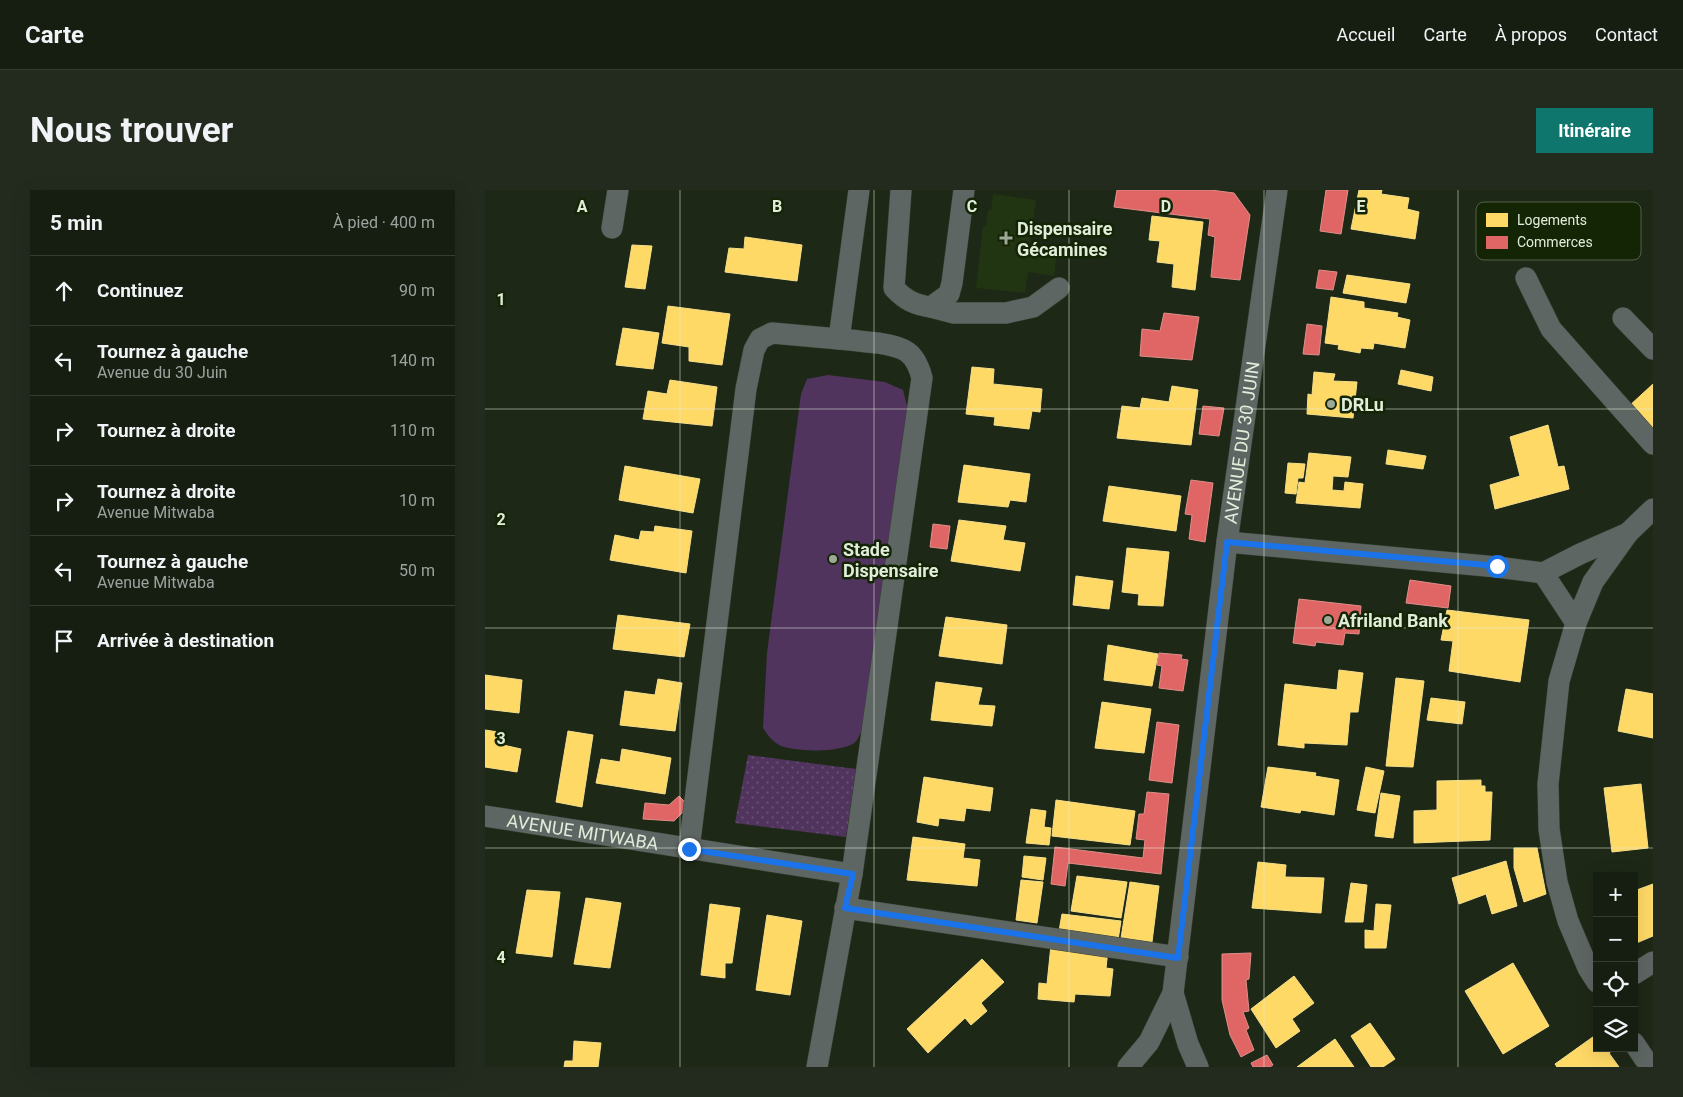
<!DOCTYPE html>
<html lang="fr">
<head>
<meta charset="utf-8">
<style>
  :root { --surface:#161e11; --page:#232b1f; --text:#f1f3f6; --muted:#9ea29f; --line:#353c31; --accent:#0f766e }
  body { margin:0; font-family:Roboto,sans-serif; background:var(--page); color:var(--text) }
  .controls { position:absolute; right:15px; bottom:15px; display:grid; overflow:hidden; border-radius:0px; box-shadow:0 5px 20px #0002 }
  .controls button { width:45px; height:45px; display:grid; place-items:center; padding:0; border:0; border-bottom:1px solid var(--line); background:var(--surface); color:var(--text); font:25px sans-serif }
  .stop { position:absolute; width:15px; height:15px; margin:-11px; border:4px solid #1a73e8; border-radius:50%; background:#fff }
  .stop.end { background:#1a73e8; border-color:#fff; box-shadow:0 1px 5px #0008 }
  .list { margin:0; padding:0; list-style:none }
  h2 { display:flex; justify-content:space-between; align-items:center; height:65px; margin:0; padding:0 20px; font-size:21px }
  h2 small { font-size:16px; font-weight:400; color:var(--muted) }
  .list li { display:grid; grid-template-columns:32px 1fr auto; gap:15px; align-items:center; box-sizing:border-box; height:70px; padding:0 20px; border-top:1px solid var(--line) }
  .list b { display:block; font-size:19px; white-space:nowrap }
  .list p { margin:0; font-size:16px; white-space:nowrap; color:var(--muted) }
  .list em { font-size:16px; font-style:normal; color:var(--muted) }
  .icon { flex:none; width:28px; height:28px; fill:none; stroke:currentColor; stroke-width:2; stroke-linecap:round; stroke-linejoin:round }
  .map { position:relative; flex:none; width:1168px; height:877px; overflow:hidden; border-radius:0px }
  header { display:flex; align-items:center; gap:30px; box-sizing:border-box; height:70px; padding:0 25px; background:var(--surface); border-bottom:1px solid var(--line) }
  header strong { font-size:24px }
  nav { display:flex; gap:28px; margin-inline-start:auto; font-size:18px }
  .intro { display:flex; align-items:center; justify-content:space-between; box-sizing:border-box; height:120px; padding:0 30px }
  h1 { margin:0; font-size:35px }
  .button { padding:12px 22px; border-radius:0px; background:var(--accent); color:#fff; font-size:18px; font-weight:700 }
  main { display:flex; gap:30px; padding:0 30px }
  aside { flex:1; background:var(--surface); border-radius:0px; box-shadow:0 5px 20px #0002 }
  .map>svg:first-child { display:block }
  .built { fill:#213512 }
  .green { fill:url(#green-dots) }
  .pitch { fill:#50345e }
  .homes { fill:#ffd966; stroke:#f6df89 }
  .shops { fill:#e06666; stroke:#e08e89 }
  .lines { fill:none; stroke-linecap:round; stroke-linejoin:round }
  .minor-casing { stroke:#3a4234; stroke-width:22 }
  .minor { stroke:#5e6664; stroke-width:21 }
  .route { stroke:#1a73e8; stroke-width:6 }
  .grid { fill:none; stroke:#e1edda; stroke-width:1; stroke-opacity:0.55 }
  .poi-dot { fill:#9da896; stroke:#142506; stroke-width:2 }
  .labels { text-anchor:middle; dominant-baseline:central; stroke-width:5; stroke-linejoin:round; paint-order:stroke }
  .poi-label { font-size:18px; font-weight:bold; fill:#e1edda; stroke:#142506; text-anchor:start }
  .street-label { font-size:18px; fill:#e1edda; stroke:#142506 }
  .key { fill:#142506; stroke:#526146; stroke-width:1 }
  .key-label { font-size:14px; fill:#e1edda }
  .grid-label { font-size:16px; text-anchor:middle; font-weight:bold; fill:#e1edda; stroke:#142506; stroke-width:5; stroke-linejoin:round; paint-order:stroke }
</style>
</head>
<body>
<header>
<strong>Carte</strong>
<nav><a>Accueil</a><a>Carte</a><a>À propos</a><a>Contact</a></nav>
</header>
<div class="intro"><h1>Nous trouver</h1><a class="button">Itinéraire</a></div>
<main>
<aside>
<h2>5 min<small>À pied · 400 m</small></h2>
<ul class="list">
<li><svg class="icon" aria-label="ahead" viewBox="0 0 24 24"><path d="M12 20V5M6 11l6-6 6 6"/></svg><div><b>Continuez</b></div><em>90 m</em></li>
<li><svg class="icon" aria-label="left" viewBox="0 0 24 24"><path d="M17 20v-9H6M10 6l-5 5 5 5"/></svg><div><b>Tournez à gauche</b><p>Avenue du 30 Juin</p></div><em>140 m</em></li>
<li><svg class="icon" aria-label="right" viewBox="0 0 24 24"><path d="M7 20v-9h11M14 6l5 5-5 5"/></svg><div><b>Tournez à droite</b></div><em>110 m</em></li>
<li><svg class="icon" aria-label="right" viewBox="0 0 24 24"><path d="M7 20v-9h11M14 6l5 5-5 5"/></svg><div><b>Tournez à droite</b><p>Avenue Mitwaba</p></div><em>10 m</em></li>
<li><svg class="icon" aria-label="left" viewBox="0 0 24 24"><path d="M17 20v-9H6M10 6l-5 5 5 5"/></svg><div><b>Tournez à gauche</b><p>Avenue Mitwaba</p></div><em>50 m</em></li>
<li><svg class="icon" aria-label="arrive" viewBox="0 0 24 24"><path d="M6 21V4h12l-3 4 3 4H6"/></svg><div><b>Arrivée à destination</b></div></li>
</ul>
</aside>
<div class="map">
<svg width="1168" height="877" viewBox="0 0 1168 877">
  <defs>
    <pattern id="green-dots" width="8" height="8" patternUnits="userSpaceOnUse" patternTransform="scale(1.25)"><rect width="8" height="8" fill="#50345e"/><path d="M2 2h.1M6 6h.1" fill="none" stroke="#695274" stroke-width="1.8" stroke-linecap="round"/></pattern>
  </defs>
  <rect width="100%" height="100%" fill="#1e2817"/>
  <!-- built -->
  <path class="built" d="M 508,4 L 551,10 L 544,59 L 572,62 L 569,86 L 543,82 L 540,103 L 491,98 L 498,36 L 501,36 L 503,20 L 506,20 Z"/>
  <!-- green -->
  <path class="green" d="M 263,565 L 371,579 L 361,647 L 250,633 Z"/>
  <!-- pitch -->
  <path class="pitch" d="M 343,185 L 400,192 L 418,200 L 423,220 L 378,537 C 376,542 373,550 369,553 C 356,563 308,562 294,555 C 287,551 282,544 278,538 L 282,463 L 316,204 L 322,189 Z"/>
  <!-- homes -->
  <g class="homes">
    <path d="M 874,0 L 897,0 L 896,4 L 924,8 L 922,19 L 934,22 L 930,49 L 866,39 Z"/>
    <path d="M 667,26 L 718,32 L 710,100 L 687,97 L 689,74 L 672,72 L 675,51 L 664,50 Z"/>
    <path d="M 260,47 L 317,55 L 312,91 L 240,82 L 244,58 L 259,59 Z"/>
    <path d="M 147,55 L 167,56 L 160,99 L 140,97 Z"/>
    <path d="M 862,85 L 925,94 L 921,113 L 858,103 Z"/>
    <path d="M 846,107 L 879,112 L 879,118 L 913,123 L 912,127 L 925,130 L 920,158 L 889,153 L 888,159 L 876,158 L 875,163 L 853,159 L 854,155 L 840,153 Z"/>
    <path d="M 183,116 L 245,124 L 237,175 L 204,171 L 204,157 L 177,153 Z"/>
    <path d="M 138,138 L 174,143 L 168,179 L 131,175 Z"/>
    <path d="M 487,177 L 509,179 L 508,194 L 557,199 L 555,222 L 547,221 L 544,239 L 509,235 L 510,227 L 481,224 Z"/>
    <path d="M 916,180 L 948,187 L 946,201 L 913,194 Z"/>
    <path d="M 829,182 L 850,184 L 848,191 L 872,192 L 868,228 L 822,224 L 823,204 L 827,205 Z"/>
    <path d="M 185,190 L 232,197 L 227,236 L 158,229 L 163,201 L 182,204 Z"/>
    <path d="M 1168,194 L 1168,243 L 1143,217 Z"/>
    <path d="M 687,196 L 713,200 L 706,255 L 632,248 L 637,216 L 655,218 L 657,208 L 684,212 Z"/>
    <path d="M 1063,235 L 1073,277 L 1079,276 L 1084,299 L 1010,319 L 1005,295 L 1035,286 L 1025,247 Z"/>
    <path d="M 903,260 L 941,266 L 938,279 L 901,274 Z"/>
    <path d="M 824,263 L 866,267 L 863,287 L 848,286 L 847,300 L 859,301 L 860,292 L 878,294 L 875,318 L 811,313 L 814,292 L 820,293 Z"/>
    <path d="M 803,273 L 820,274 L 818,288 L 813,288 L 811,304 L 800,303 Z"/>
    <path d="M 479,275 L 545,284 L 541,312 L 525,310 L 523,317 L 473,312 Z"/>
    <path d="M 140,276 L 215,289 L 208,323 L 134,310 Z"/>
    <path d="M 624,296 L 696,306 L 691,341 L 618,331 Z"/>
    <path d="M 474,330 L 521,336 L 518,350 L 540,353 L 535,381 L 466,371 Z"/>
    <path d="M 170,336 L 207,341 L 201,383 L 125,370 L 130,345 L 154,350 L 156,341 L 169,342 Z"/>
    <path d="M 642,358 L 684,362 L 678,416 L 653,415 L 654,404 L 637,402 Z"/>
    <path d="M 591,386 L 628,391 L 624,419 L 588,415 Z"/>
    <path d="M 962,420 L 1044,430 L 1035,492 L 964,481 L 968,451 L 956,450 Z"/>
    <path d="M 133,425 L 205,434 L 199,467 L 128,459 Z"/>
    <path d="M 461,427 L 522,435 L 517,474 L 454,466 Z"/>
    <path d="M 623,455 L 673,464 L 667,496 L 619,490 Z"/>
    <path d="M 854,480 L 878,483 L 873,522 L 865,522 L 862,555 L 819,553 L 819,558 L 793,555 L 800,494 L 852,500 Z"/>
    <path d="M 0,485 L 37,490 L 34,523 L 0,519 Z"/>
    <path d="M 911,488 L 939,491 L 928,577 L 901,576 Z"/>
    <path d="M 173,489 L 197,493 L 190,541 L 135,535 L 140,501 L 170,505 Z"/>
    <path d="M 451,492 L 497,498 L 493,515 L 510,516 L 507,536 L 446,530 Z"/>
    <path d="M 1141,499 L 1168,504 L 1168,548 L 1133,541 Z"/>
    <path d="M 946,508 L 980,512 L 977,534 L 942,530 Z"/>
    <path d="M 617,512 L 666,519 L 659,563 L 610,558 Z"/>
    <path d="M 0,540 L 20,543 L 18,555 L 36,559 L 32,582 L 0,577 Z"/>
    <path d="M 83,541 L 108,545 L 97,617 L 71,612 Z"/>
    <path d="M 137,559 L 186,568 L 180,604 L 111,593 L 116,569 L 135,572 Z"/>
    <path d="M 783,577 L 831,583 L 830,586 L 854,590 L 849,625 L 816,620 L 815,623 L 776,617 Z"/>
    <path d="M 881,577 L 899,581 L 890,623 L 872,620 Z"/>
    <path d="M 439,587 L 508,598 L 505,621 L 481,618 L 479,631 L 454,628 L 453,636 L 432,632 Z"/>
    <path d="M 996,590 L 996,596 L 1000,596 L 1000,602 L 1007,602 L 1005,650 L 929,653 L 929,621 L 952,620 L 952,591 Z"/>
    <path d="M 1156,594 L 1163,658 L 1127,662 L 1119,598 Z"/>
    <path d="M 896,603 L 915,606 L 908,648 L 890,646 Z"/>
    <path d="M 571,610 L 650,621 L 645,655 L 567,646 Z"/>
    <path d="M 546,619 L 561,621 L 559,637 L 566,638 L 564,655 L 541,653 Z"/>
    <path d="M 428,647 L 480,654 L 478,668 L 495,670 L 492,696 L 422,690 Z"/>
    <path d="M 1029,658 L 1052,658 L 1061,704 L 1039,712 L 1029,678 Z"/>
    <path d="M 539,666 L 561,668 L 558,690 L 537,687 Z"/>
    <path d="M 1021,671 L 1032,716 L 1007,724 L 1001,704 L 974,714 L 967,688 Z"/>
    <path d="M 773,672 L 801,675 L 800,687 L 839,688 L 836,723 L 767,718 Z"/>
    <path d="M 592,686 L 642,692 L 636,728 L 586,721 Z"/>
    <path d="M 536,690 L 558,692 L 552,733 L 531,730 Z"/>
    <path d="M 645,692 L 674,696 L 667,752 L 636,748 Z"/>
    <path d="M 866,693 L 882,695 L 878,732 L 860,732 Z"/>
    <path d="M 1168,694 L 1168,746 L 1149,754 L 1149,701 Z"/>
    <path d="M 42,700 L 75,702 L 67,767 L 31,763 Z"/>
    <path d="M 101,708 L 136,713 L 125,778 L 89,774 Z"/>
    <path d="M 225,714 L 255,718 L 247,773 L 240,773 L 240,788 L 216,785 Z"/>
    <path d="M 891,714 L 906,715 L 901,758 L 880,758 L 880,740 L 889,741 Z"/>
    <path d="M 577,724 L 636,731 L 633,750 L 574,741 Z"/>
    <path d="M 282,725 L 317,731 L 305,805 L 271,800 Z"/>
    <path d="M 566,755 L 623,760 L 621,778 L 628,779 L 625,806 L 590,804 L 589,812 L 553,809 L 554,793 L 562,794 Z"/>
    <path d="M 497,769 L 519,792 L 496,813 L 502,821 L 486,835 L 480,828 L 443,863 L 422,839 Z"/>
    <path d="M 1028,773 L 1064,836 L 1018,864 L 980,801 Z"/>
    <path d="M 809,786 L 829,813 L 807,829 L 815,841 L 791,858 L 766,819 Z"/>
    <path d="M 885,833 L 910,869 L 898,877 L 886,877 L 866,846 Z"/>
    <path d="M 1112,844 L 1112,858 L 1127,858 L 1128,860 L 1124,863 L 1134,877 L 1072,877 L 1070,874 Z"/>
    <path d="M 850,849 L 869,877 L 812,877 Z"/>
    <path d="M 89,851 L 116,853 L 113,877 L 79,877 L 80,871 L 88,871 Z"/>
  </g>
  <!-- shops -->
  <g class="shops">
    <path d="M 632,0 L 726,0 L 749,3 L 765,25 L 755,90 L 726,87 L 730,47 L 723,45 L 725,29 L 629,17 Z"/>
    <path d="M 841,0 L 863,0 L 856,44 L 835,41 Z"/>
    <path d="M 834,80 L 852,82 L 848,100 L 831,98 Z"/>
    <path d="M 679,123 L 714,127 L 707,170 L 655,166 L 657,139 L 675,141 Z"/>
    <path d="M 822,134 L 837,136 L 834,165 L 818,164 Z"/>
    <path d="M 718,216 L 739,218 L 734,246 L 714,244 Z"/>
    <path d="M 706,290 L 728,293 L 720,352 L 704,349 L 707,325 L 700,324 Z"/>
    <path d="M 448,334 L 465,336 L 462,359 L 445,357 Z"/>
    <path d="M 925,390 L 966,396 L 963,418 L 921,413 Z"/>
    <path d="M 814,409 L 876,416 L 874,444 L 860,443 L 858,455 L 831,452 L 830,456 L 808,453 Z"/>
    <path d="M 674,463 L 697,465 L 696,469 L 703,470 L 698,501 L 674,498 L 677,476 L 672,475 Z"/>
    <path d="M 672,532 L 694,535 L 687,593 L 664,590 Z"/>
    <path d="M 662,602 L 684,604 L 676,684 L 583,673 L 580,696 L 566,694 L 570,657 L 658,668 L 660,650 L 651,649 L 654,624 L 659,624 Z"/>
    <path d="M 194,606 L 204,616 L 189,631 L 158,629 L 160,613 L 184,615 Z"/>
    <path d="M 766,763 L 764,789 L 761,790 L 764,821 L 758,822 L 764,838 L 761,840 L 769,860 L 756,867 L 745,845 L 737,810 L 737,764 Z"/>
    <path d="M 782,865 L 788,875 L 785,877 L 768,877 L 766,873 Z"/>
  </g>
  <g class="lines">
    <defs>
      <g id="minor">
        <path d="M 416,0 L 409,98 C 420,110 430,115 446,117 L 464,104 L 467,93 L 479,0"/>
        <path d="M 127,38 L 133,0"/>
        <path d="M 1041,88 L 1066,139 L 1168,254"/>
        <path d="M 446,117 L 469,123 L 521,123 L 548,117 L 574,98"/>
        <path d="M 1138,128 L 1168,159"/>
        <path d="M 742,352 L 1012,377 L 1058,383 L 1095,364 L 1143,343"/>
        <path d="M 1058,383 L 1091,433"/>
        <path id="s1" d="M 0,626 L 367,684"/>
        <path d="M 204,659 L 261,199 L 269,160 L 275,149 L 287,143 L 354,149 L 374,0"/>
        <path d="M 360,718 L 693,767"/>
        <path d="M 1149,784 L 1168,772"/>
        <path d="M 1112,792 L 1103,778 L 1083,731 L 1072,692 L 1064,639 L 1063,594 L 1074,491 L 1091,433 L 1108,392 L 1143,343 L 1168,319"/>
        <path d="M 688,803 L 703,854 L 713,877"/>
        <path d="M 1149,853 L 1159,868 L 1167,877"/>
        <path d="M 332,877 L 367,684 L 437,188 C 430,161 419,157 393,153 C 380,152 367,150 354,149"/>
        <path id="s2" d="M 643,877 L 664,852 L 688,803 L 742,352 L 792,0"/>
      </g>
    </defs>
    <!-- minor casing -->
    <use href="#minor" class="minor-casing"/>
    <!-- minor -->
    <use href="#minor" class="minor"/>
  </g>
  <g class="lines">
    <!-- route -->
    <path class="route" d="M 204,659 L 368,684 L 360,718 L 693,768 L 742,352 L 1012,376"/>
  </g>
  <!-- grid -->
  <path class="grid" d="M 195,0 L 195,877M 389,0 L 389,877M 584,0 L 584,877M 779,0 L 779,877M 973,0 L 973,877M 0,219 L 1168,219M 0,438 L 1168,438M 0,658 L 1168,658"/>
  <!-- markers -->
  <g class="poi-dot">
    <path d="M518.5 40.5h5v5h5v5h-5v5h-5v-5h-5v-5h5z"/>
    <circle cx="846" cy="214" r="5"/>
    <circle cx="348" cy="369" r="5"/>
    <circle cx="843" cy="430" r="5"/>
  </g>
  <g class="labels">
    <!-- poi labels -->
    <g class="poi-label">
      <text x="532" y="38">Dispensaire<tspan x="532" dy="21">Gécamines</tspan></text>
      <text x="856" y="214">DRLu</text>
      <text x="358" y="359">Stade<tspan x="358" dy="21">Dispensaire</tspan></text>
      <text x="853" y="430">Afriland Bank</text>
    </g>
    <!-- street labels -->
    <g class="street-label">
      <text stroke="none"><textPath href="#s2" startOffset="642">AVENUE DU 30 JUIN</textPath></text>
      <text stroke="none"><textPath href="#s1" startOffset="99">AVENUE MITWABA</textPath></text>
    </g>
  </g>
  <!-- legend -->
  <rect x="991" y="12" width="165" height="58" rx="8" class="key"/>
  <rect x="1001" y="23" width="22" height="14" fill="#ffd966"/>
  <rect x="1001" y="46" width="22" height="13" fill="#e06666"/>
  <g class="key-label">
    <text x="1032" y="35">Logements</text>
    <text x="1032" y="57">Commerces</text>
  </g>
  <g class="grid-label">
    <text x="97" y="22">A</text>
    <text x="292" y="22">B</text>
    <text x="487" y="22">C</text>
    <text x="681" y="22">D</text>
    <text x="876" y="22">E</text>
    <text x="16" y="115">1</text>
    <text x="16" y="335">2</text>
    <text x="16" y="554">3</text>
    <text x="16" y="773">4</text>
  </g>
</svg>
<div class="controls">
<button>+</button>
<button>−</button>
<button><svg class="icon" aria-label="locate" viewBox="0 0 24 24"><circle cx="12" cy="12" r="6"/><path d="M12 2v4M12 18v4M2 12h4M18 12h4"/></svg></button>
<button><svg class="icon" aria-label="layers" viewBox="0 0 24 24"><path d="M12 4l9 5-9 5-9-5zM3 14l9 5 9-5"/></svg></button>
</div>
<div class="stop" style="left:1012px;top:376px"></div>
<div class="stop end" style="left:204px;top:659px"></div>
</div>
</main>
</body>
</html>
